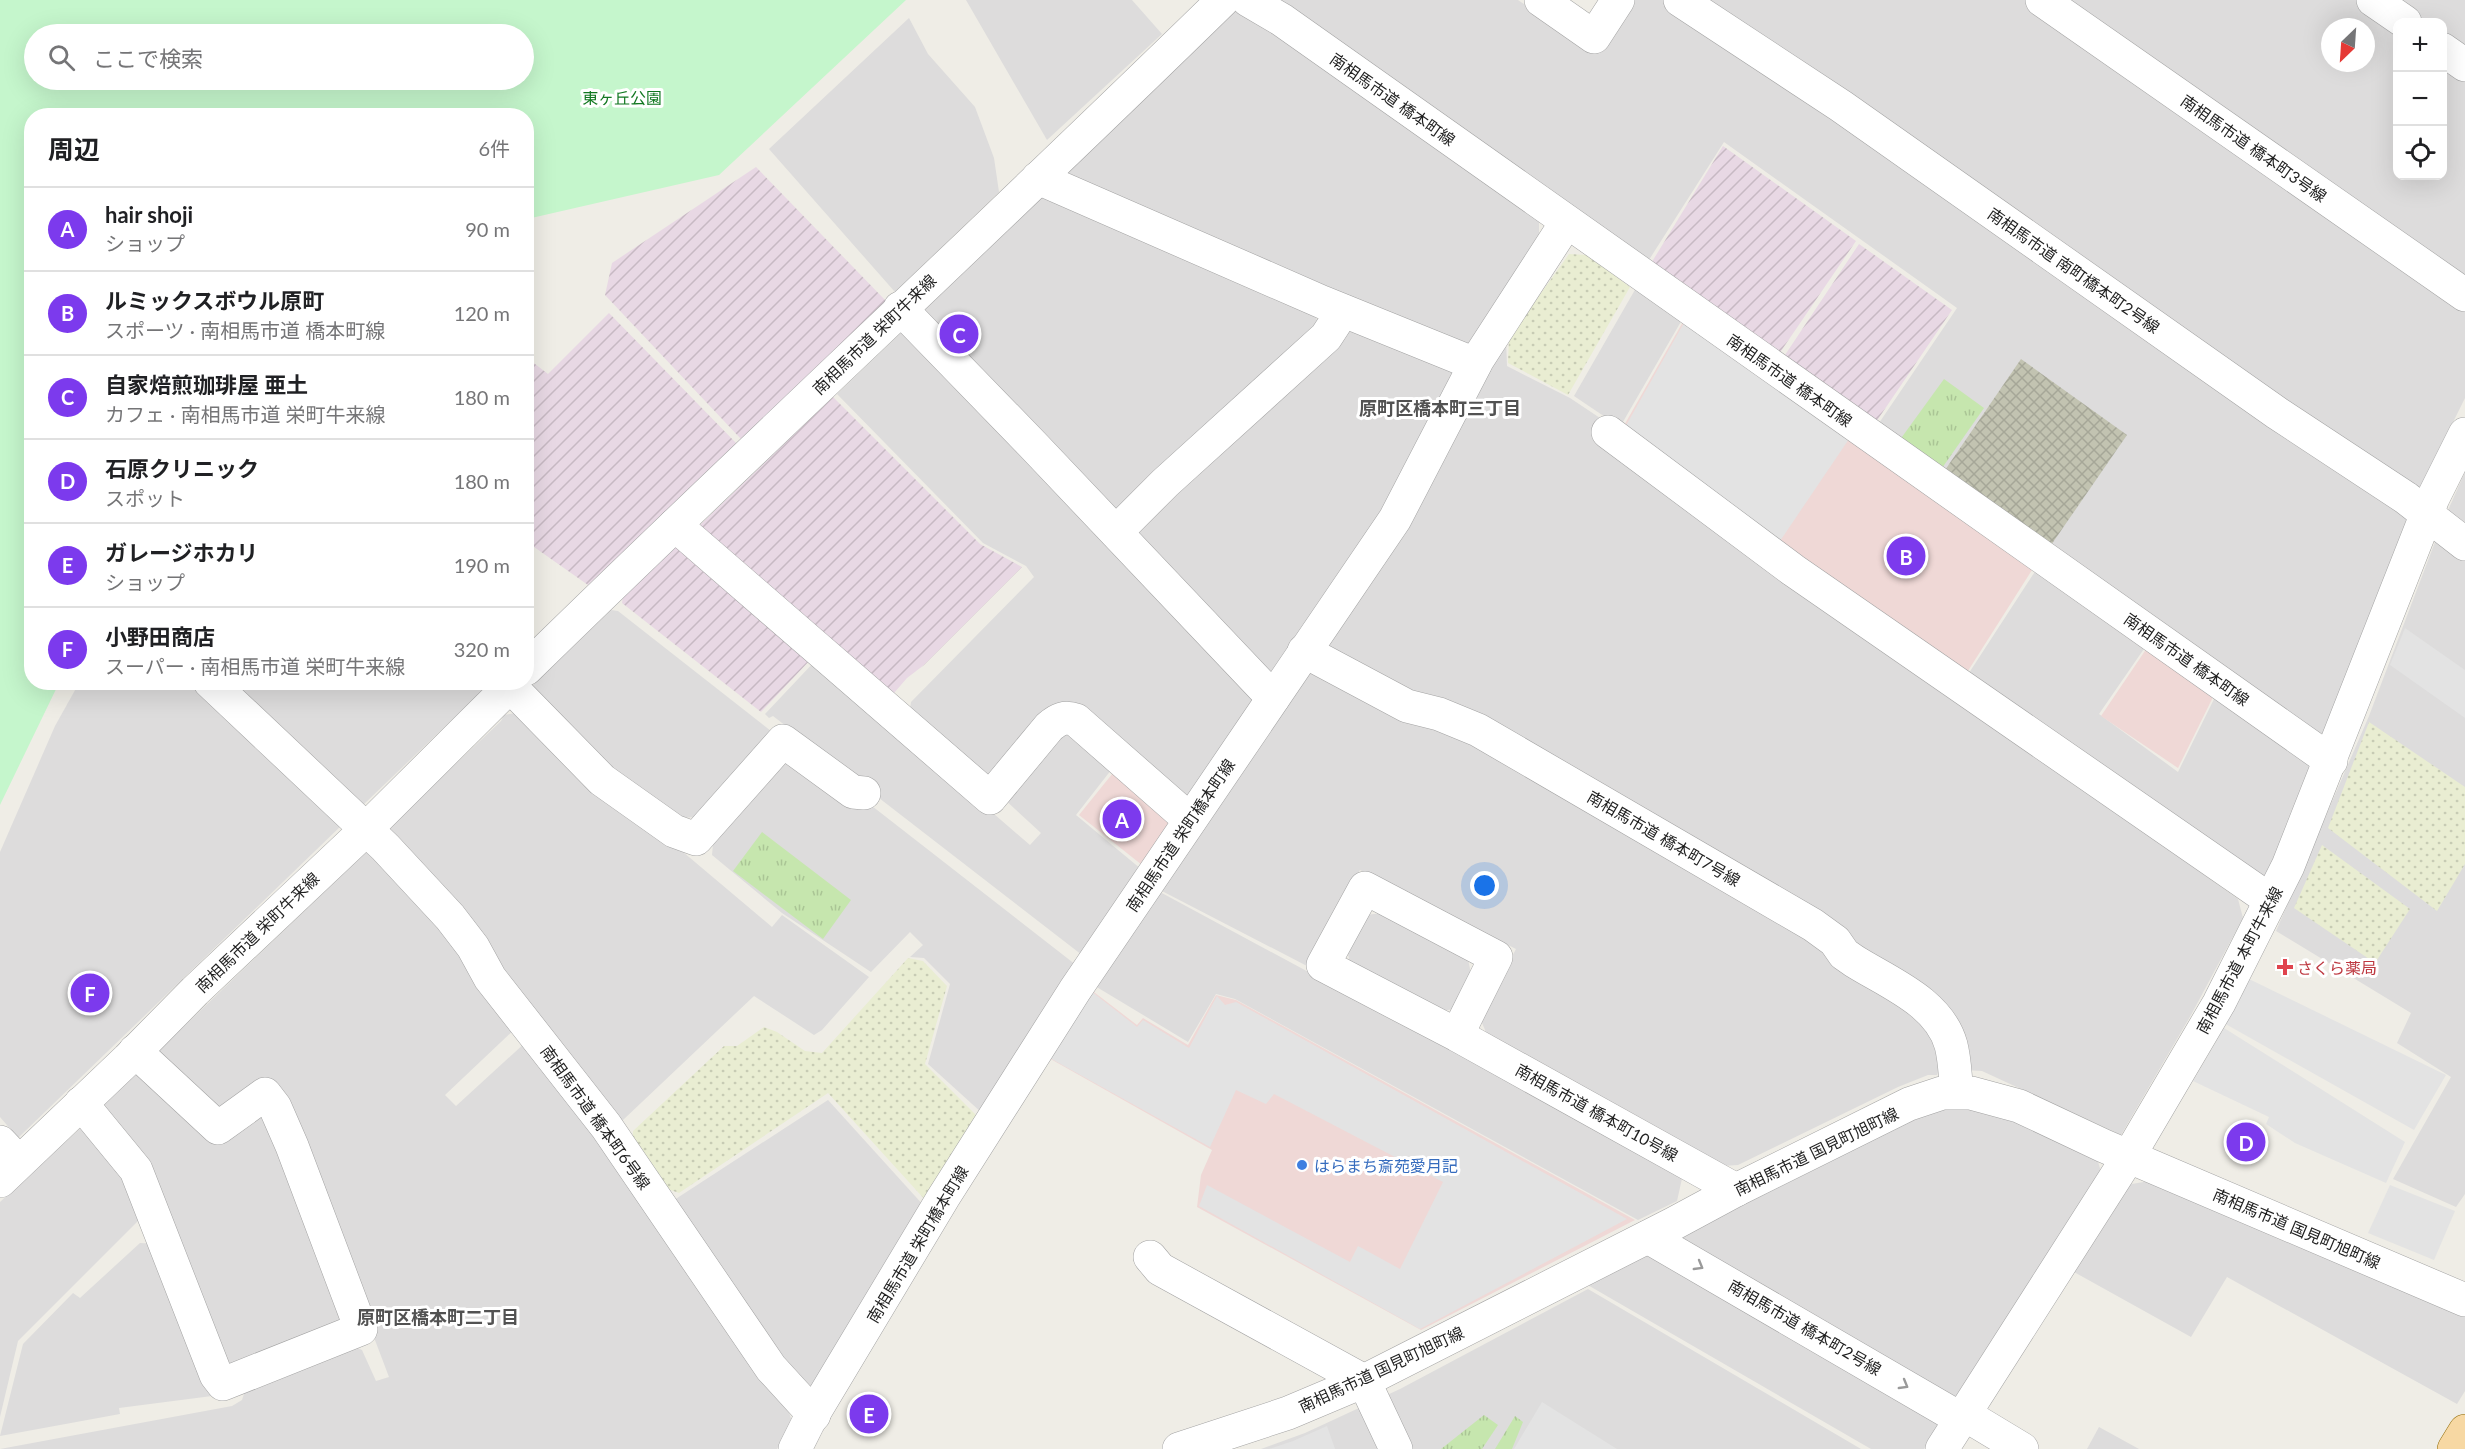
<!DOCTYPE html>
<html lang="ja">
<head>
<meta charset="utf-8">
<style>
  :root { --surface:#fff; --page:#f2f2f2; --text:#202124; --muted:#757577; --line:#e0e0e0; --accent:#7c3aed }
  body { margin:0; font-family:Lato,"Noto Sans JP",sans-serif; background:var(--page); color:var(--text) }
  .controls { position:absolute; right:18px; top:18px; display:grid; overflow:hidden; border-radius:12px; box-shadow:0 6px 24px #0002 }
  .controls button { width:54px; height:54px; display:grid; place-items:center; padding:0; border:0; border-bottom:2px solid var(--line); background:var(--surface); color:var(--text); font:30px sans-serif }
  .compass { position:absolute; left:2321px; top:18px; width:54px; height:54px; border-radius:50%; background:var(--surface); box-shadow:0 6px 24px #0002; rotate:205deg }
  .you { position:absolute; left:1485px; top:886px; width:21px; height:21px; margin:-15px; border:4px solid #fff; border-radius:50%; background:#1a73e8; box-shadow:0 0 0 9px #1a73e833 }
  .badge { display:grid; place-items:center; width:39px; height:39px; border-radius:50%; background:var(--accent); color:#fff; font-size:20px; font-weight:700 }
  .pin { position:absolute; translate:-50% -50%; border:3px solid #fff; box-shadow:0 2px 6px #0006 }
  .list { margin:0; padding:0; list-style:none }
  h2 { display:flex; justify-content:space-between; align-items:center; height:78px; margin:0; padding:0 24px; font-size:26px }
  h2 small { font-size:20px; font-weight:400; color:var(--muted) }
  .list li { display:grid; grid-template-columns:39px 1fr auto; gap:18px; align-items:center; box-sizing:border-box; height:84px; padding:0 24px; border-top:2px solid var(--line) }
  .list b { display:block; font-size:22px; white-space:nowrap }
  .list p { margin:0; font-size:20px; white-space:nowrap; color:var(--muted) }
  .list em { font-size:20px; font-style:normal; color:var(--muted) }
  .icon { flex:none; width:33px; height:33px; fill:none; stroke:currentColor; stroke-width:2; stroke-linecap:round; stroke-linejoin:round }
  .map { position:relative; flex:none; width:2465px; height:1449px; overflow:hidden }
  .search { position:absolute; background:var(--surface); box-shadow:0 6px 24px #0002; left:24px; top:24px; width:510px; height:66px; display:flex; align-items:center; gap:15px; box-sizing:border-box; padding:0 21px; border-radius:33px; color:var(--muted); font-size:22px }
  .panel { position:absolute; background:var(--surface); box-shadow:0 6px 24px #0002; left:24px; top:108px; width:510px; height:582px; border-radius:24px }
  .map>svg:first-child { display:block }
  .residential { fill:#dddcdc; fill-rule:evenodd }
  .commercial { fill:#efd8d6 }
  .industrial { fill:url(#industrial-furrows) }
  .construction { fill:url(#construction-cross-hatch) }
  .farmland { fill:url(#farmland-dots) }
  .grass { fill:url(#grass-tufts) }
  .park { fill:#c5f6cc; fill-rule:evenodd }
  .parking { fill:#e3e3e3 }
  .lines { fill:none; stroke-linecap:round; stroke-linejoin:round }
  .minor-casing { stroke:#a3a3a3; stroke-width:34 }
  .major-casing { stroke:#916c08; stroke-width:34 }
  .minor { stroke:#fff; stroke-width:33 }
  .major { stroke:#f7d8a3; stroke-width:33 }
  .oneway { stroke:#9a9a9a }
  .health-dot { fill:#e0444e; stroke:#fff; stroke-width:2 }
  .shop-dot { fill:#3f7fe0; stroke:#fff; stroke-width:2 }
  .labels { text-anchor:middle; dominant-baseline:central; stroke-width:6; stroke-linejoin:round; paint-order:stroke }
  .park-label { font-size:16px; fill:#127821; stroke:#fff }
  .street-label { font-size:16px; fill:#1f1f1f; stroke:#fff }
  .health-label { font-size:16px; fill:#be3a42; stroke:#fff; text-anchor:start }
  .shop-label { font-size:16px; fill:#366cbe; stroke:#fff; text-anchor:start }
  .neighbourhood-label { font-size:18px; font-weight:bold; fill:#525252; stroke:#fff }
</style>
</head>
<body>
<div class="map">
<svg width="2465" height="1449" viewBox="0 0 2465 1449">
  <defs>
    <pattern id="industrial-furrows" width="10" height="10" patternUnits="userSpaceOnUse" patternTransform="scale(1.5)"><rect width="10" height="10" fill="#e8d8e4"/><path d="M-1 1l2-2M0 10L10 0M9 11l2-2" fill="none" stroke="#c7b9c3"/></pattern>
    <pattern id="construction-cross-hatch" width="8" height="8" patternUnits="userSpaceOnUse" patternTransform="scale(1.5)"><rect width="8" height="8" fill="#c2c3b1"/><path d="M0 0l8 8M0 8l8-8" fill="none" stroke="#a6a798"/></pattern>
    <pattern id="farmland-dots" width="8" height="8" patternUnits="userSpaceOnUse" patternTransform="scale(1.5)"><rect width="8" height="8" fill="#e9edd2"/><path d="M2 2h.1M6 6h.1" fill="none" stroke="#c7cbb4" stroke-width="1.8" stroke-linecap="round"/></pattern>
    <pattern id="grass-tufts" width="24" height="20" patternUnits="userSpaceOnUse" patternTransform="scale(1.5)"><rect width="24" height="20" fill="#c6e6ae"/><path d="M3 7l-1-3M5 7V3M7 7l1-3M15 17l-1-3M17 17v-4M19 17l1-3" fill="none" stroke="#aac595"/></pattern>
  </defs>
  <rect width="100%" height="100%" fill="#efede6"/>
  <!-- residential -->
  <g class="residential">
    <path d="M 966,0 L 1132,0 L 1162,34 L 1047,140 Z"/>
    <path d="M 1272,0 L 1518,0 L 1594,53 L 1632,0 L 1664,0 L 2411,515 L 2326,732 L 2317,734 L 1877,426 L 1957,308 L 1724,142 L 1647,263 Z"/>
    <path d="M 1701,0 L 2025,0 L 2465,305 L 2465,398 L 2421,487 L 2409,491 Z"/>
    <path d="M 2057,0 L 2359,0 L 2397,27 L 2398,176 L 2442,176 L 2443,60 L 2465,76 L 2465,285 ZM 2330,27 L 2366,27 L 2366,63 L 2330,63 Z"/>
    <path d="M 2390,0 L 2465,0 L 2465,54 L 2443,38 L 2442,22 L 2421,22 Z"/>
    <path d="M 1233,10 L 1244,13 L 1539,221 L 1539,240 L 1467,351 L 1067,173 Z"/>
    <path d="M 909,18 L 928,54 L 975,107 L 994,158 L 999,192 L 895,292 L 769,149 Z"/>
    <path d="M 1050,190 L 1304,302 L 1318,321 L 1319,330 L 1112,524 L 917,316 Z"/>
    <path d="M 1636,288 L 1683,318 L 1620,427 L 1574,396 Z"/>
    <path d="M 1351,321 L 1460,366 L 1381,514 L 1273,676 L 1122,534 Z"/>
    <path d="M 908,326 L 1258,694 L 1185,803 L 1085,715 L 989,784 L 909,716 L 911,702 L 1034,577 L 1026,566 L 983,543 L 837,394 Z"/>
    <path d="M 1506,339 L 1507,366 L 1570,398 L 1612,426 L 2012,738 L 2238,899 L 2243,918 L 2191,1015 L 2121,1135 L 1982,1071 L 1965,1070 L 1961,1048 L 1609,796 L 1452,701 L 1415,701 L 1327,655 L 1328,639 Z"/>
    <path d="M 2465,472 L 2465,532 L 2445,517 Z"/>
    <path d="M 2438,534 L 2465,553 L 2465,1194 L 2456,1207 L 2393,1179 L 2451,1077 L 2397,1043 L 2411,1013 L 2276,931 L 2369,716 Z"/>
    <path d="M 2036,570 L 2148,643 L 2099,714 L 2178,772 L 2218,691 L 2309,757 L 2310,775 L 2263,883 L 1967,676 Z"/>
    <path d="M 611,610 L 618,611 L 771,731 L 696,817 L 682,818 L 603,764 L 529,689 Z"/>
    <path d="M 816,660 L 1030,845 L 1041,833 L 1003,798 L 1066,728 L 1115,765 L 1076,815 L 1141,869 L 1082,955 L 773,716 L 769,718 L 765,714 Z"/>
    <path d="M 1316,669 L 1472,737 L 1728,884 L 1916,1009 L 1945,1058 L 1937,1075 L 1928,1075 L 1898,1087 L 1738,1165 L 1722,1166 L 1488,1037 L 1480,1018 L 1516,949 L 1360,870 L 1307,966 L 1160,890 L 1302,677 Z"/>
    <path d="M 486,682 L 486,687 L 361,807 L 224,683 Z"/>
    <path d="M 79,683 L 190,683 L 344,823 L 18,1138 L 0,1117 L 0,852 L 55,726 Z"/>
    <path d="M 516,713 L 550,750 L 592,789 L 670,841 L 772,927 L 782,915 L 869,977 L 822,1030 L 814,1035 L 754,996 L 623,1120 L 613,1119 L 384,832 L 501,721 L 504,715 Z"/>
    <path d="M 780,764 L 795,764 L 863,799 L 1076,965 L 982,1113 L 928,1064 L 950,984 L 924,958 L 910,957 L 923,945 L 910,932 L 871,972 L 782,913 L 712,855 L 713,844 Z"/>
    <path d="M 365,853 L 381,853 L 517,1027 L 445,1095 L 456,1106 L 527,1041 L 787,1407 L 792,1421 L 777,1449 L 0,1449 L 232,1406 L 242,1400 L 247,1384 L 349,1344 L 362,1350 L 376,1381 L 389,1377 L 323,1203 L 276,1092 L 223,1114 L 155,1054 Z"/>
    <path d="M 1160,892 L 1683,1174 L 1677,1201 L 1638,1220 L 1235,999 L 1216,994 L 1188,1042 L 1095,986 Z"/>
    <path d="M 1384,913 L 1468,959 L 1471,974 L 1454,1009 L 1435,1012 L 1350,964 L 1347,949 L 1365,915 Z"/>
    <path d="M 135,1071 L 213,1135 L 265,1110 L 350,1319 L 221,1373 L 100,1106 Z"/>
    <path d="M 828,1100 L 925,1207 L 812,1393 L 780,1364 L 671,1202 Z"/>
    <path d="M 1940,1107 L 1968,1107 L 1995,1113 L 2097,1158 L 2101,1172 L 1959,1397 L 1948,1401 L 1685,1250 L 1678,1235 Z"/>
    <path d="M 85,1124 L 121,1165 L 143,1216 L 18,1341 L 0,1417 L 0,1202 Z"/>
    <path d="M 2161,1179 L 2465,1313 L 2465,1391 L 2457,1404 L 2227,1277 L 2191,1337 L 2074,1272 L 2126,1185 Z"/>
    <path d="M 140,1243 L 159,1244 L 212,1396 L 119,1408 L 120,1414 L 0,1436 L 23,1344 L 73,1293 L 80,1298 Z"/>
    <path d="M 1653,1249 L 1940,1415 L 1939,1426 L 1924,1449 L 1871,1449 L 1586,1284 Z"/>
    <path d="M 1588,1289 L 1861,1449 L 1261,1449 L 1305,1433 L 1400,1389 Z"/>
    <path d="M 2099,1427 L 2139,1449 L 2087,1449 Z"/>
  </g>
  <!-- commercial -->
  <g class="commercial">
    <path d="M 1684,320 L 2032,570 L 1966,674 L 1622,429 Z"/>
    <path d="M 2149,645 L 2216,691 L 2178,768 L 2101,716 Z"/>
    <path d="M 1117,768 L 1174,820 L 1142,865 L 1079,815 Z"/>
    <path d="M 1090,989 L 1137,1025 L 1143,1018 L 1188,1045 L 1216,995 L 1236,1000 L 1635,1220 L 1421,1330 L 1197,1207 L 1201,1175 L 1212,1150 L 1047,1057 Z"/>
  </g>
  <!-- industrial -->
  <g class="industrial">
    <path d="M 1723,146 L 1856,241 L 1777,357 L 1650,265 Z"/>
    <path d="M 756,167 L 886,301 L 741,439 L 605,295 L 612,263 Z"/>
    <path d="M 1859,244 L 1952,310 L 1876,422 L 1783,358 Z"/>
    <path d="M 609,313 L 737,444 L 588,585 L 527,542 L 526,357 L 548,374 Z"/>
    <path d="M 833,397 L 980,544 L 1022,567 L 924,665 L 907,678 L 894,693 L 885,695 L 700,525 Z"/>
    <path d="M 679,543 L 813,657 L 761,712 L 622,603 L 623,597 Z"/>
  </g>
  <!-- construction -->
  <path class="construction" d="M 2021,359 L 2127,435 L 2049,548 L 1943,473 Z"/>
  <!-- farmland -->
  <g class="farmland">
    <path d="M 1569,254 L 1587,255 L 1630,287 L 1568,395 L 1508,363 L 1509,338 Z"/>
    <path d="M 2369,722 L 2465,787 L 2465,864 L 2437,911 L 2328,828 Z"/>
    <path d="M 2322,845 L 2410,909 L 2375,963 L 2294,908 Z"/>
    <path d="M 908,958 L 923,961 L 947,986 L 925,1064 L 978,1117 L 927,1202 L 828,1093 L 679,1193 L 665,1188 L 632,1146 L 633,1131 L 724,1046 L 737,1046 L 764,1027 L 777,1032 L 805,1051 L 822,1053 Z"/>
  </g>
  <!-- grass -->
  <g class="grass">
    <path d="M 1944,379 L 1984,408 L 1940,471 L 1899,441 Z"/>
    <path d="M 762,832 L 851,900 L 823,939 L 733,871 Z"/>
    <path d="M 1484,1415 L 1498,1425 L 1482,1449 L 1441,1449 Z"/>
    <path d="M 1515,1416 L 1523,1422 L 1512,1449 L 1495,1449 Z"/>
  </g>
  <!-- park -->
  <path class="park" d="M 0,0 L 906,0 L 719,175 L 527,219 L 526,116 L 32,116 L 32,682 L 59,683 L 0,805 ZM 34,34 L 524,34 L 524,80 L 34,80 Z"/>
  <!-- parking -->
  <g class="parking">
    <path d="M 1685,321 L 1849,439 L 1780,541 L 1624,429 Z"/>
    <path d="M 2405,628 L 2465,670 L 2465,718 L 2390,665 Z"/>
    <path d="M 2249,979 L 2446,1075 L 2414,1130 L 2222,1022 Z"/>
    <path d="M 1091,991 L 1137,1027 L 1143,1020 L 1189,1048 L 1217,996 L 1225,1005 L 1236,1002 L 1627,1219 L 1420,1329 L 1199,1206 L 1207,1185 L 1350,1262 L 1358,1246 L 1400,1269 L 1443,1182 L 1274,1094 L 1266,1104 L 1236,1090 L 1210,1147 L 1048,1057 Z"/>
    <path d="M 2224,1028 L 2405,1142 L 2386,1183 L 2295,1143 L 2266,1124 L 2269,1117 L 2193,1081 Z"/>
    <path d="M 2390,1185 L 2455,1211 L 2434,1260 L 2368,1233 Z"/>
    <path d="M 1542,1402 L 1617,1449 L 1618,1449 L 1514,1449 Z"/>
    <path d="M 1327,1426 L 1335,1449 L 1269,1449 L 1293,1441 Z"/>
  </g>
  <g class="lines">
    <defs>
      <g id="minor">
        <path d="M 1248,0 L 1282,20 L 2331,761"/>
        <path d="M 1541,0 L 1594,37 L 1618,0"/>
        <path d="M 1680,0 L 1841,106 L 2277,413 L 2406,498 L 2465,544"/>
        <path d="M 2042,0 L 2465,295"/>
        <path d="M 2373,0 L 2405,22"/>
        <path d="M 2442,49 L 2465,65"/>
        <path d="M 1038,178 L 1322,302 L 1475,364"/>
        <path d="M 900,308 L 1032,444 L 1273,698"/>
        <path d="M 1608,432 L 1793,570 L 2270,900"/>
        <path d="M 675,525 L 990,798 L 1049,727 C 1058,719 1065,716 1076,720 L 1190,820"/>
        <path d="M 1116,532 L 1165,483 L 1326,337 L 1343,311"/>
        <path d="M 1304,651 L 1407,706 L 1439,714 L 1478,730 L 1813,925 L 1835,941 L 1844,954 L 1854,961 C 1889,983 1939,1002 1951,1045 C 1955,1060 1955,1077 1957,1092"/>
        <path d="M 526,669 C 756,444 993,225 1223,0"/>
        <path d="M 210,682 L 385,847 L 450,917 L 473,947 L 490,978 L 606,1126 L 771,1368 L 814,1415"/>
        <path d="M 506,682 L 602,780 L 674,831 L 696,839 L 783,741 L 853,792 L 864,793"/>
        <path d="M 1457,1035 L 1496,957 L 1365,888 L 1323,965 L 1457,1035 L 1736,1190"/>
        <path d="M 81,1103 L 136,1170 L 216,1375 L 223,1384 L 361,1329 L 292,1146 L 275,1107 L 265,1094 L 218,1128 L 135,1051"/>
        <path d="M 0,1142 L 19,1162"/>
        <path d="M 0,1181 L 128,1059 L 195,991 L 356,839 L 514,682"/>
        <path d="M 1648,1237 L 1961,1419"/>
        <path d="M 1150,1257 L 1160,1269 L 1364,1381 L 1396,1449"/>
        <path d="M 1964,1414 L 2022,1449"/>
        <path d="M 795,1449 L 808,1423 L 943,1198 L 1075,990 L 1395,519 L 1478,359 L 1566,223"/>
        <path d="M 1179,1449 L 1288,1413 L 1364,1381 L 1671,1225 L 1736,1190 L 1909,1104 L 1942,1093 L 1971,1093 L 2019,1106 L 2104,1146 L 2465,1300"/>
        <path d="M 1942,1449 L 2129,1156 L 2219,1003 L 2288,866 L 2433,498 L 2465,434"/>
      </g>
      <path id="major" d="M 2454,1449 L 2465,1431"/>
    </defs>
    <!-- minor casing -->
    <use href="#minor" class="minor-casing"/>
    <!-- major casing -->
    <use href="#major" class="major-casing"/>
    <!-- minor -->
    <use href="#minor" class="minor"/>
    <!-- major -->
    <use href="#major" class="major"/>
  </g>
  <!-- one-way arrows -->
  <defs><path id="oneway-chevron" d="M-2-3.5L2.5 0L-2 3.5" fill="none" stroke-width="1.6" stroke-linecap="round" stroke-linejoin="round" transform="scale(1.5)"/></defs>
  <g class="oneway">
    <use href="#oneway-chevron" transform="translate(1699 1266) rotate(30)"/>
    <use href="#oneway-chevron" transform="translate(1904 1385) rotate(30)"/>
  </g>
  <!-- markers -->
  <path class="health-dot" d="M2282 958h6v6h6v6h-6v6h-6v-6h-6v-6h6z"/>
  <circle class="shop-dot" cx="1302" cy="1165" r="6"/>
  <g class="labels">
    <!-- park labels -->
    <g class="park-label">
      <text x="622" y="97">東ヶ丘公園</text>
    </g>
    <!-- street labels -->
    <g class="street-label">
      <text transform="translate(1393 99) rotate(35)">南相馬市道 橋本町線</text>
      <text transform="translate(2254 148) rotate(35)">南相馬市道 橋本町3号線</text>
      <text transform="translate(2074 270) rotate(35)">南相馬市道 南町橋本町2号線</text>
      <text transform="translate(874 334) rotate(-44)">南相馬市道 栄町牛来線</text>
      <text transform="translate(1790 380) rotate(35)">南相馬市道 橋本町線</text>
      <text transform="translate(2187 659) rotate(35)">南相馬市道 橋本町線</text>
      <text transform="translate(1180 835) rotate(-56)">南相馬市道 栄町橋本町線</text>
      <text transform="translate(1664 838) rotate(30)">南相馬市道 橋本町7号線</text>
      <text transform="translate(257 932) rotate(-44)">南相馬市道 栄町牛来線</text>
      <text transform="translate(2239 960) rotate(-62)">南相馬市道 本町牛来線</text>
      <text transform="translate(1597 1112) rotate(29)">南相馬市道 橋本町10号線</text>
      <text transform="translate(596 1117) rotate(54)">南相馬市道 橋本町6号線</text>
      <text transform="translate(1816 1151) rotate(-26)">南相馬市道 国見町旭町線</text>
      <text transform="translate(2297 1228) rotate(23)">南相馬市道 国見町旭町線</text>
      <text transform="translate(917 1244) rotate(-59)">南相馬市道 栄町橋本町線</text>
      <text transform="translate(1805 1327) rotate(30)">南相馬市道 橋本町2号線</text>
      <text transform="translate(1381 1369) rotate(-25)">南相馬市道 国見町旭町線</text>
    </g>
    <!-- health labels -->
    <g class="health-label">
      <text x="2297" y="967">さくら薬局</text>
    </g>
    <!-- shop labels -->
    <g class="shop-label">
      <text x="1314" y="1165">はらまち斎苑愛月記</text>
    </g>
    <!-- neighbourhood labels -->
    <g class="neighbourhood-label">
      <text x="1440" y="408">原町区橋本町三丁目</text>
      <text x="438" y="1317">原町区橋本町二丁目</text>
    </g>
  </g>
</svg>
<div class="controls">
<button>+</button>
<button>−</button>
<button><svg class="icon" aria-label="locate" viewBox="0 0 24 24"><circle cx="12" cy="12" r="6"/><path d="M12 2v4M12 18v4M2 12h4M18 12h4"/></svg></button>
</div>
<svg class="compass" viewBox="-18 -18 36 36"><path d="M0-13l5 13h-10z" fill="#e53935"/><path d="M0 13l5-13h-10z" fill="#757577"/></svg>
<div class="you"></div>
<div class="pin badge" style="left:1122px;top:819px">A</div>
<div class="pin badge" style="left:1906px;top:556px">B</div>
<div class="pin badge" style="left:959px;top:334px">C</div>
<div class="pin badge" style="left:2246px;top:1142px">D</div>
<div class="pin badge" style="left:869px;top:1414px">E</div>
<div class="pin badge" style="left:90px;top:993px">F</div>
<div class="search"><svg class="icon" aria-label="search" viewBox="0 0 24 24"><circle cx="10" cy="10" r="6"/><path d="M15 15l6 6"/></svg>ここで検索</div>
<section class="panel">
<h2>周辺<small>6件</small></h2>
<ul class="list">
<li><span class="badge">A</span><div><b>hair shoji</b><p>ショップ</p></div><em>90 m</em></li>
<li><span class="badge">B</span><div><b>ルミックスボウル原町</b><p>スポーツ · 南相馬市道 橋本町線</p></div><em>120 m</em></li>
<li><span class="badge">C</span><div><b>自家焙煎珈琲屋 亜土</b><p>カフェ · 南相馬市道 栄町牛来線</p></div><em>180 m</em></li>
<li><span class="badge">D</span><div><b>石原クリニック</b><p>スポット</p></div><em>180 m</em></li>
<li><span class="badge">E</span><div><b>ガレージホカリ</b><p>ショップ</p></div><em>190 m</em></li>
<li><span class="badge">F</span><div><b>小野田商店</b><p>スーパー · 南相馬市道 栄町牛来線</p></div><em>320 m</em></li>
</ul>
</section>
</div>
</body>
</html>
